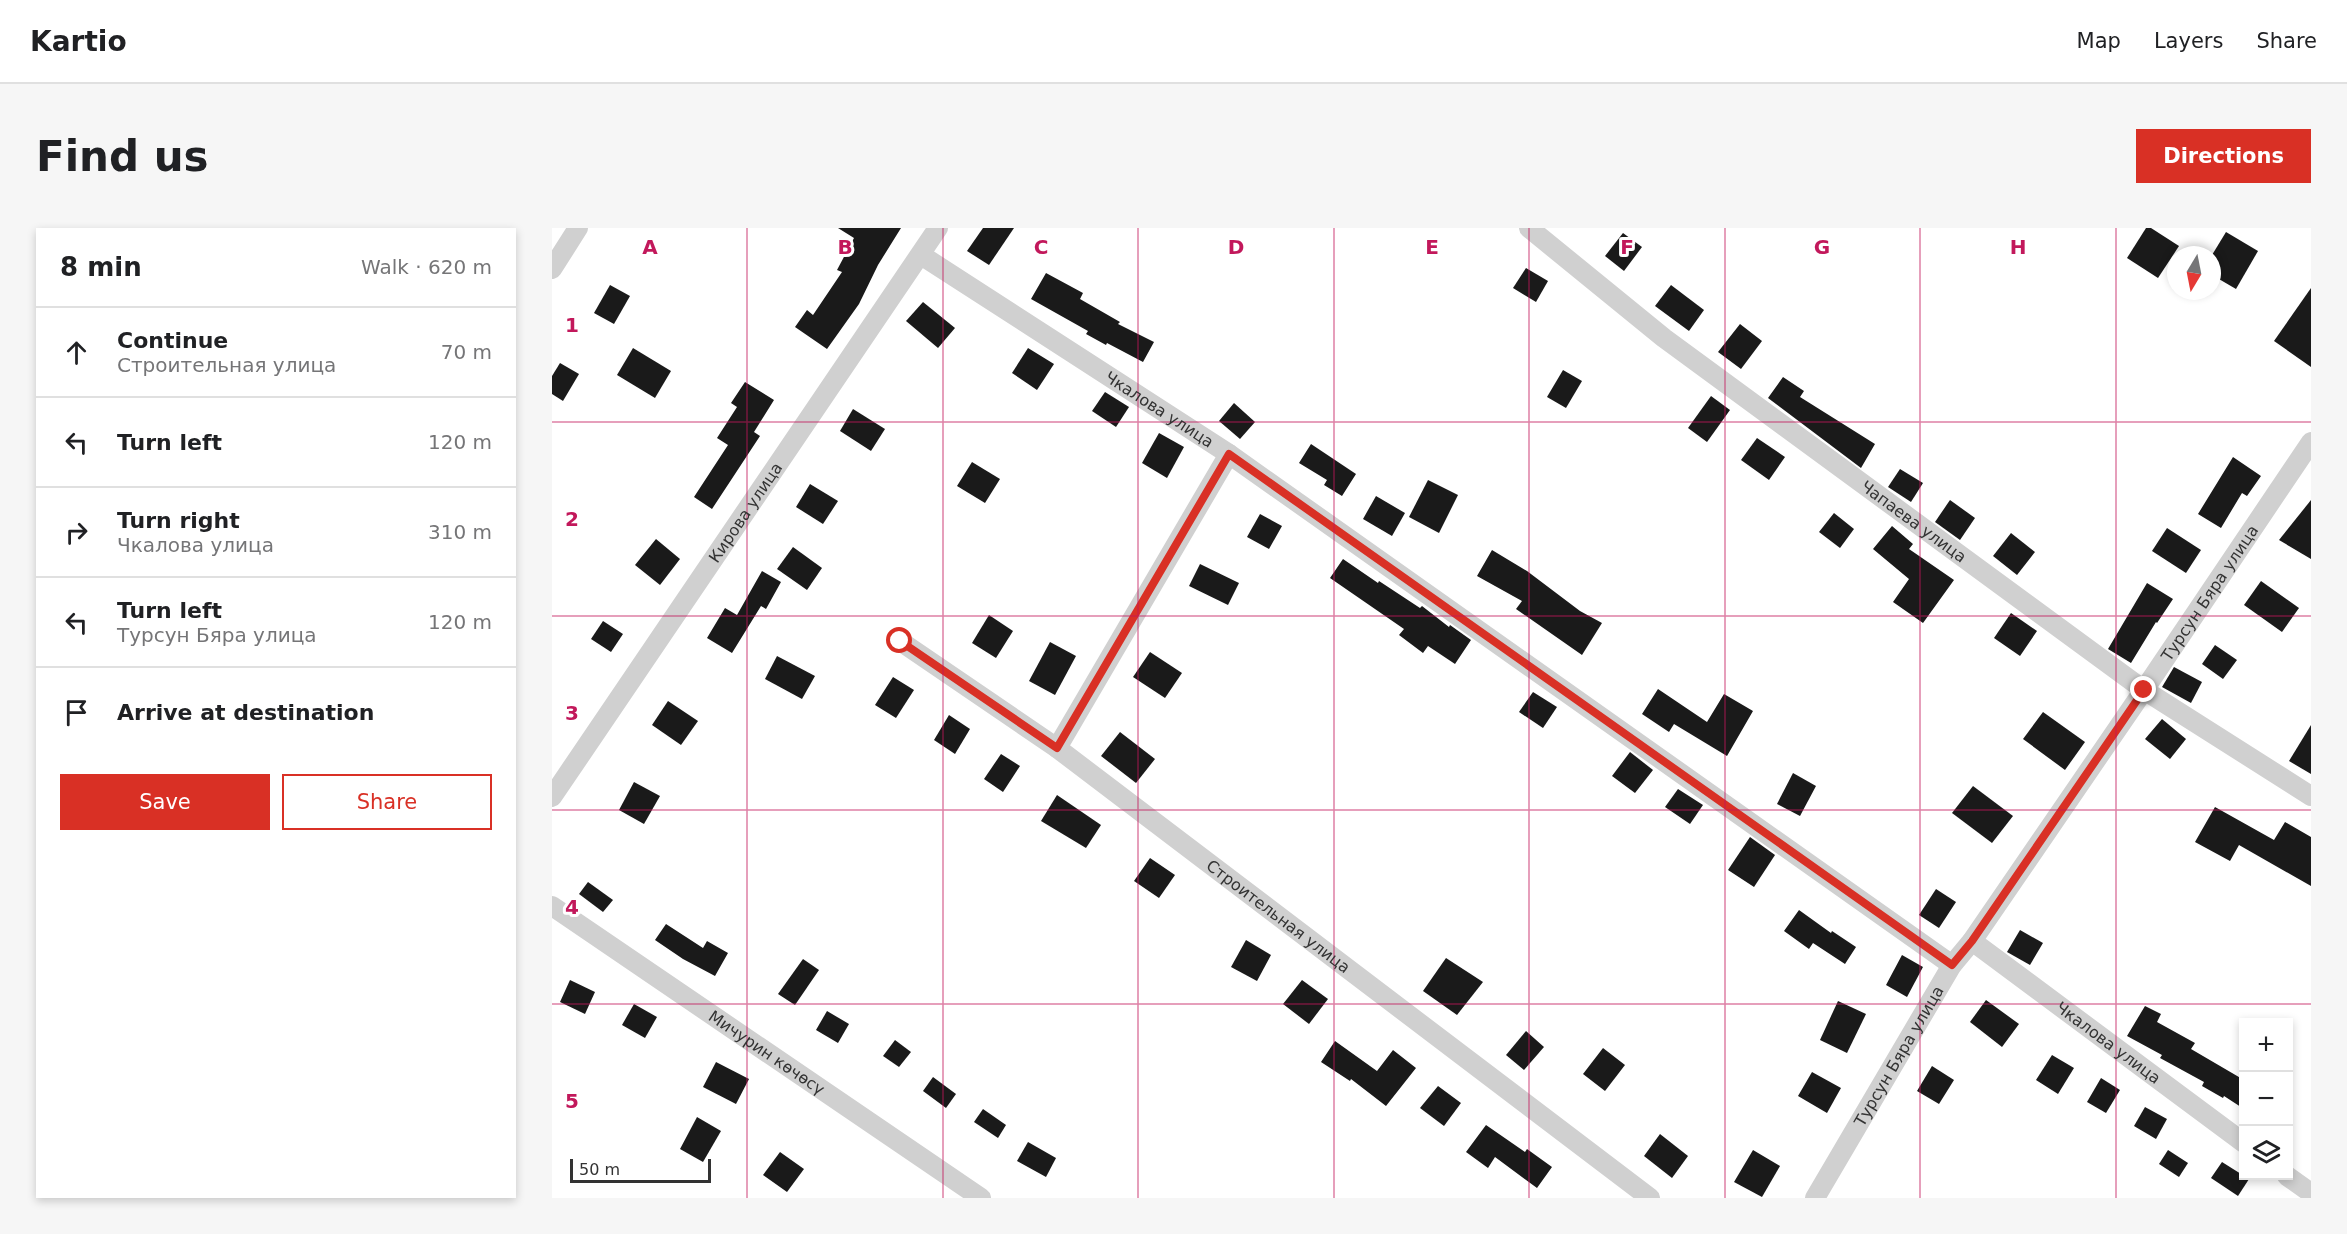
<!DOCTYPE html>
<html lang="en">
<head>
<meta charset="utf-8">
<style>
  :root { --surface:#fff; --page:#f6f6f6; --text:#202124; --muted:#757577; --line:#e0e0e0; --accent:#d93025 }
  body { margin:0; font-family:"DejaVu Sans",sans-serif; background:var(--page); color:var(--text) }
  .controls { position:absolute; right:18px; bottom:18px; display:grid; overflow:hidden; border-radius:0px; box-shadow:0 3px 9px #0003 }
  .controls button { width:54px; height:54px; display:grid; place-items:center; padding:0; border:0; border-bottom:2px solid var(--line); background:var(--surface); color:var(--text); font:30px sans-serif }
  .compass { position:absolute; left:1615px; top:18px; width:54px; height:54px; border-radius:50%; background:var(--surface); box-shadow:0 3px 9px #0003; rotate:190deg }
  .scale { position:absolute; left:18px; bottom:15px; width:141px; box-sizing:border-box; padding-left:6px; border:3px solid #333; border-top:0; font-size:16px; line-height:21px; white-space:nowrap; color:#333; -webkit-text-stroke:4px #fff; paint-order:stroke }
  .stop { position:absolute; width:18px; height:18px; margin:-14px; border:4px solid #d93025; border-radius:50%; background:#fff }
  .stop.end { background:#d93025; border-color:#fff; box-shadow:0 2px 6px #0008 }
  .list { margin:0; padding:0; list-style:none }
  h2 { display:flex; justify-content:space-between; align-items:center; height:78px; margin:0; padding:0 24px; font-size:26px }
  h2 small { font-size:20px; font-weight:400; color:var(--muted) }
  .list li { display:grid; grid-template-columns:39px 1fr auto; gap:18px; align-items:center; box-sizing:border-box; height:90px; padding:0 24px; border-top:2px solid var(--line) }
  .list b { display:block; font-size:22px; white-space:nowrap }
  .list p { margin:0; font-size:20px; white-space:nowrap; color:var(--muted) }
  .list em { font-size:20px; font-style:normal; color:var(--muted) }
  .actions { display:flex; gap:12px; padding:18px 24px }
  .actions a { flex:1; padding:14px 0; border:2px solid var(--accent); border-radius:0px; text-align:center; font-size:21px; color:var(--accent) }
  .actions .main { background:var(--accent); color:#fff }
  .icon { flex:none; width:33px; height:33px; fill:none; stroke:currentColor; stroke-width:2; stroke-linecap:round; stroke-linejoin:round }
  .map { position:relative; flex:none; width:1759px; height:970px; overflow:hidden; border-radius:0px }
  header { display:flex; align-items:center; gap:36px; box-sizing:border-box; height:84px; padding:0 30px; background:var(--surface); border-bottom:2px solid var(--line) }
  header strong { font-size:28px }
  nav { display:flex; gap:33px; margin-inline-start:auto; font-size:21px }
  .intro { display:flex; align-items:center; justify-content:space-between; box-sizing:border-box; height:144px; padding:0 36px }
  h1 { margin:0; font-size:42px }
  .button { padding:15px 27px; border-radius:0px; background:var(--accent); color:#fff; font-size:21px; font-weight:700 }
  main { display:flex; gap:36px; padding:0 36px }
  aside { flex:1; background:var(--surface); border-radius:0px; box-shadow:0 3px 9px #0003 }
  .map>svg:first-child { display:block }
  .building { fill:#1a1a1a }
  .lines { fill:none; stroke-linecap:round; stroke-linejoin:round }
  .minor { stroke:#d0d0d0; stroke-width:20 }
  .route { stroke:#d93025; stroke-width:8 }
  .grid { fill:none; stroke:#c2185b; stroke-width:1.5; stroke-opacity:0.55 }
  .labels { text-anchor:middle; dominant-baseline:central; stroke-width:6; stroke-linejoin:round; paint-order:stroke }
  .street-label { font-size:16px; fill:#333; stroke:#fff }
  .grid-label { font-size:20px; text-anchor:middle; font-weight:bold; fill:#c2185b; stroke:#fff; stroke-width:6; stroke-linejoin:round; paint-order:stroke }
</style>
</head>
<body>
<header>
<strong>Kartio</strong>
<nav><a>Map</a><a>Layers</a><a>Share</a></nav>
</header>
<div class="intro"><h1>Find us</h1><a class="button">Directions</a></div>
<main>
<aside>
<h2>8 min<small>Walk · 620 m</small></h2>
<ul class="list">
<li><svg class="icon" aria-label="ahead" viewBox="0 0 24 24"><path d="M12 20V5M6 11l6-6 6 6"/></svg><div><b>Continue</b><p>Строительная улица</p></div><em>70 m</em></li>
<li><svg class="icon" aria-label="left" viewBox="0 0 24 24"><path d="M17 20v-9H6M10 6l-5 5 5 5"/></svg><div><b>Turn left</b></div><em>120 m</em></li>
<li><svg class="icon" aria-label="right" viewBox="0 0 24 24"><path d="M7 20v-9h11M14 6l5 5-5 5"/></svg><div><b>Turn right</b><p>Чкалова улица</p></div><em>310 m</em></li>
<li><svg class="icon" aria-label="left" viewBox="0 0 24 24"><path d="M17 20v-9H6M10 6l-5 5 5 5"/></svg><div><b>Turn left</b><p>Турсун Бяра улица</p></div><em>120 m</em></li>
<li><svg class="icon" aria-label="arrive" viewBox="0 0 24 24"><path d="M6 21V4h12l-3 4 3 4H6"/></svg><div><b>Arrive at destination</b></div></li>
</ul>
<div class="actions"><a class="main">Save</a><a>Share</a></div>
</aside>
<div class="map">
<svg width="1759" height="970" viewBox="0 0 1759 970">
  <rect width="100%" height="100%" fill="#fff"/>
  <!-- building -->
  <g class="building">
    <path d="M 286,0 L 349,0 L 326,37 L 307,76 L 275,121 L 243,99 L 255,82 L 261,87 L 290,44 L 285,42 L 302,10 Z"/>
    <path d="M 431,0 L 462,0 L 437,37 L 415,23 Z"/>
    <path d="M 1594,0 L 1599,0 L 1627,18 L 1606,50 L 1575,30 Z"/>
    <path d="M 1674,4 L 1706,23 L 1684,61 L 1660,47 L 1660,27 Z"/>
    <path d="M 1071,5 L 1090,19 L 1072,43 L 1053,28 Z"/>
    <path d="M 974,40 L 996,53 L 984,74 L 961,60 Z"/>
    <path d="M 494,45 L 531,65 L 528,71 L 568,94 L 566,96 L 602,114 L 591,134 L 555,115 L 554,117 L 534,106 L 536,103 L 479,71 Z"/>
    <path d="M 58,57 L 78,68 L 62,96 L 42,85 Z"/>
    <path d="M 1119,57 L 1152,82 L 1137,103 L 1103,78 Z"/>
    <path d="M 1759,60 L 1759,139 L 1722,113 Z"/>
    <path d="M 371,74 L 403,100 L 386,120 L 354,93 Z"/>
    <path d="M 1188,96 L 1210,113 L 1189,141 L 1166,124 Z"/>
    <path d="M 81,120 L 119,143 L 103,170 L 65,147 Z"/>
    <path d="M 476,120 L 502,136 L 485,162 L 460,145 Z"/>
    <path d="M 8,135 L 27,146 L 11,173 L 0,166 L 0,148 Z"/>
    <path d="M 1011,142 L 1030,153 L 1014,180 L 995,169 Z"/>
    <path d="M 1231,149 L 1252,163 L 1248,169 L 1323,216 L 1309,240 L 1216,170 Z"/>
    <path d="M 193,154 L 222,172 L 202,204 L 208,208 L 160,281 L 142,269 L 176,217 L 165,210 L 185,179 L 179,175 Z"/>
    <path d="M 553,164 L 577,179 L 564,199 L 540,183 Z"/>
    <path d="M 1159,168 L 1178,182 L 1155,214 L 1136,200 Z"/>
    <path d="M 682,175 L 703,194 L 688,211 L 667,193 Z"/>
    <path d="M 301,181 L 333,201 L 319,223 L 288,203 Z"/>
    <path d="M 607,205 L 632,219 L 615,250 L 590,235 Z"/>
    <path d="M 1205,210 L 1233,229 L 1217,252 L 1189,232 Z"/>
    <path d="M 759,216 L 804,246 L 790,268 L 772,257 L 775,252 L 747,235 Z"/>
    <path d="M 1681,229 L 1709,248 L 1695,268 L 1690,265 L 1669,300 L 1646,286 Z"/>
    <path d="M 420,234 L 448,251 L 433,275 L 405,258 Z"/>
    <path d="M 1348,241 L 1371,255 L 1359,274 L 1336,259 Z"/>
    <path d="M 876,252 L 906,267 L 887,305 L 857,289 Z"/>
    <path d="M 258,256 L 286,273 L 271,296 L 244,279 Z"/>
    <path d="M 824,268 L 853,285 L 840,308 L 811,291 Z"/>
    <path d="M 1398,272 L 1423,290 L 1408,312 L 1383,294 Z"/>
    <path d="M 1759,272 L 1759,331 L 1727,312 Z"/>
    <path d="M 1282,285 L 1302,301 L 1288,320 L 1267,304 Z"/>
    <path d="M 708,286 L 730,298 L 717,321 L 695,309 Z"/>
    <path d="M 1340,298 L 1361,316 L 1357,321 L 1402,352 L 1371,395 L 1341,374 L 1357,351 L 1321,321 Z"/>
    <path d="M 1615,300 L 1649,322 L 1634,345 L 1600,323 Z"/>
    <path d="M 1459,305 L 1483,324 L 1465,347 L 1441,328 Z"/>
    <path d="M 104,311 L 128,331 L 108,357 L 83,337 Z"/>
    <path d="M 241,319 L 270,340 L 255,362 L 225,341 Z"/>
    <path d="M 940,322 L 975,343 L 1028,383 L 1050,395 L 1030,427 L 964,381 L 970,373 L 925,348 Z"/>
    <path d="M 791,331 L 826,355 L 827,353 L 868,380 L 870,378 L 897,399 L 898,397 L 919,412 L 903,436 L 876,418 L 871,425 L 847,407 L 852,401 L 778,350 Z"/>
    <path d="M 648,336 L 687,355 L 676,377 L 637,358 Z"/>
    <path d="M 210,343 L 229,354 L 214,381 L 209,378 L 180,425 L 155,410 L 173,380 L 185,387 Z"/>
    <path d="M 1709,353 L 1747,380 L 1730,404 L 1692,377 Z"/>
    <path d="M 1595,355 L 1621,371 L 1605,395 L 1604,394 L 1579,435 L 1556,421 Z"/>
    <path d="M 1459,385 L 1485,403 L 1468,428 L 1442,410 Z"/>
    <path d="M 437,387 L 461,403 L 444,430 L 420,415 Z"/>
    <path d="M 51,393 L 71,406 L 59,424 L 39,411 Z"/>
    <path d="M 498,414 L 524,428 L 503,467 L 477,453 Z"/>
    <path d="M 1663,417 L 1685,432 L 1671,451 L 1650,436 Z"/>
    <path d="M 598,424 L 630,445 L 613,470 L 581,449 Z"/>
    <path d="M 225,428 L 263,448 L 250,471 L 213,451 Z"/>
    <path d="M 1622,439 L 1650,454 L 1639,475 L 1610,459 Z"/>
    <path d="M 341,449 L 362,462 L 344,490 L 323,477 Z"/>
    <path d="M 1106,461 L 1155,494 L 1172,466 L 1201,483 L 1175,528 L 1122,496 L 1117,504 L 1090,486 Z"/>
    <path d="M 981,464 L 1005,479 L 991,500 L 967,484 Z"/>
    <path d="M 116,473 L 146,493 L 129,517 L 100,497 Z"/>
    <path d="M 1491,484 L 1533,514 L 1513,542 L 1471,511 Z"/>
    <path d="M 397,487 L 418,501 L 403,526 L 382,512 Z"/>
    <path d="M 1610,491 L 1634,511 L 1618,531 L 1593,511 Z"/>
    <path d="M 1759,497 L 1759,546 L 1737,533 Z"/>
    <path d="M 568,504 L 603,531 L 584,555 L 549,528 Z"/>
    <path d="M 1078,524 L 1101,542 L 1083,565 L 1060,548 Z"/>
    <path d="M 449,526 L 468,538 L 451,564 L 432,551 Z"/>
    <path d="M 1241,545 L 1264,558 L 1248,588 L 1225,576 Z"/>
    <path d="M 82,554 L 108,568 L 92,596 L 67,582 Z"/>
    <path d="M 1421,558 L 1461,588 L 1440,615 L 1400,585 Z"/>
    <path d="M 1126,561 L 1151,577 L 1138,596 L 1113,579 Z"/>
    <path d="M 505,567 L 549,597 L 534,620 L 489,593 Z"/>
    <path d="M 1663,579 L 1722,612 L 1733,594 L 1759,609 L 1759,658 L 1687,617 L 1678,633 L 1643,614 Z"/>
    <path d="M 1198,609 L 1223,627 L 1202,659 L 1176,642 Z"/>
    <path d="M 598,630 L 623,647 L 607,670 L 582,653 Z"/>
    <path d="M 36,654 L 61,672 L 51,684 L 27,666 Z"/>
    <path d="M 1384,661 L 1404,674 L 1387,700 L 1367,687 Z"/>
    <path d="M 1247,682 L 1279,705 L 1280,703 L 1304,719 L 1293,736 L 1261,715 L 1257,721 L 1232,703 Z"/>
    <path d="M 114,696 L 151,720 L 155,713 L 176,725 L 163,748 L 131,731 L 103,712 Z"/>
    <path d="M 1468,702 L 1491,715 L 1478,737 L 1455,724 Z"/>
    <path d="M 694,712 L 719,727 L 705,753 L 679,739 Z"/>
    <path d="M 1350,727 L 1371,739 L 1355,769 L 1334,757 Z"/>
    <path d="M 894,730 L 931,754 L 905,787 L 871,763 Z"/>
    <path d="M 251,731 L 267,742 L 243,777 L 226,766 Z"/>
    <path d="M 18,752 L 43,764 L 33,786 L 8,774 Z"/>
    <path d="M 750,752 L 776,771 L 757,796 L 731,776 Z"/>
    <path d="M 1434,772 L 1467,796 L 1450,819 L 1418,794 Z"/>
    <path d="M 1286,773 L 1314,786 L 1295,825 L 1268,812 Z"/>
    <path d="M 82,776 L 105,789 L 93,810 L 70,797 Z"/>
    <path d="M 1593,778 L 1609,786 L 1605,794 L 1643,815 L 1639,821 L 1692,852 L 1692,881 L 1672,868 L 1671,870 L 1650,858 L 1652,854 L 1608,830 L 1610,827 L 1575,808 Z"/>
    <path d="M 275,783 L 297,796 L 286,815 L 264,802 Z"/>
    <path d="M 974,803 L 992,819 L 972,842 L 954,827 Z"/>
    <path d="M 343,812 L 359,824 L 347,839 L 331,828 Z"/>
    <path d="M 783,813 L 825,843 L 841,822 L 864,840 L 834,878 L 799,851 L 798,853 L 769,834 Z"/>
    <path d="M 1051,820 L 1073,837 L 1053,863 L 1031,846 Z"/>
    <path d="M 1500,827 L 1522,840 L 1506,866 L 1484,852 Z"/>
    <path d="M 164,834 L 197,851 L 184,876 L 151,859 Z"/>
    <path d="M 1380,838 L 1402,852 L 1387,876 L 1365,863 Z"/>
    <path d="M 1260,844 L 1289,860 L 1275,885 L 1246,868 Z"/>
    <path d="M 381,849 L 404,866 L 394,880 L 371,863 Z"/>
    <path d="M 1549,850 L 1568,862 L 1554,885 L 1535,874 Z"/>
    <path d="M 886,858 L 909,875 L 892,898 L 868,880 Z"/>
    <path d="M 1593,879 L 1615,891 L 1604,911 L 1582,898 Z"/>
    <path d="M 431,881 L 454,897 L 446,910 L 422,894 Z"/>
    <path d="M 145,889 L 169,903 L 151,934 L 128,921 Z"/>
    <path d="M 934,897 L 973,924 L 975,921 L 1000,939 L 985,960 L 943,929 L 936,940 L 914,924 Z"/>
    <path d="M 1108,906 L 1136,928 L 1120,950 L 1092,928 Z"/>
    <path d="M 476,914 L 504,930 L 494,949 L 465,933 Z"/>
    <path d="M 1201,922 L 1228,938 L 1210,969 L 1182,954 Z"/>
    <path d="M 1616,922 L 1636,935 L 1627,949 L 1607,936 Z"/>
    <path d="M 228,924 L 252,941 L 235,964 L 211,947 Z"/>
    <path d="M 1670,934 L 1697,951 L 1686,968 L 1659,950 Z"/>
  </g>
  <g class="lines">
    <!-- minor -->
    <g class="minor">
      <path id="s1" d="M 977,0 L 1112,110 L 1592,462 L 1759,568"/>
      <path id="s2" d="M 369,27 L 677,226 L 1400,737"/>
      <path d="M 0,41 L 26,0"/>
      <path id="s3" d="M 348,413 L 505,520 L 1098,970"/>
      <path d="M 505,520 L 677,226"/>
      <path id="s4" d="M 0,569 L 386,0"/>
      <path id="s5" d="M 0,678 L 429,970"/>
      <path id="s6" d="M 1420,713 L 1692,915"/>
      <path d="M 1735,948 L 1759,965"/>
      <path id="s7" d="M 1263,970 L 1400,737 L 1420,713 L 1592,462 L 1759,214"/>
    </g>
  </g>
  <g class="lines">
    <!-- route -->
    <path class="route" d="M 348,413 L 505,520 L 677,226 L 1400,737 L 1420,713 L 1592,462"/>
  </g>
  <!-- grid -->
  <path class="grid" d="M 195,0 L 195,970M 391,0 L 391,970M 586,0 L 586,970M 782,0 L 782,970M 977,0 L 977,970M 1173,0 L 1173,970M 1368,0 L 1368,970M 1564,0 L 1564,970M 0,194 L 1759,194M 0,388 L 1759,388M 0,582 L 1759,582M 0,776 L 1759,776"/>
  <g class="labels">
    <!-- street labels -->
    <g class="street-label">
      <text stroke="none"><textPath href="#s2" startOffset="284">Чкалова улица</textPath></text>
      <text stroke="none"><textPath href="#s4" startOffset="344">Кирова улица</textPath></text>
      <text stroke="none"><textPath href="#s1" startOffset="484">Чапаева улица</textPath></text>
      <text stroke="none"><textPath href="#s7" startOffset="723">Турсун Бяра улица</textPath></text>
      <text stroke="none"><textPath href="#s3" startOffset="468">Строительная улица</textPath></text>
      <text stroke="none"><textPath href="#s6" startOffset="170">Чкалова улица</textPath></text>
      <text stroke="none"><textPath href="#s5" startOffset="260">Мичурин көчөсү</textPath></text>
      <text stroke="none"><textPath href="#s7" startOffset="165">Турсун Бяра улица</textPath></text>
    </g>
  </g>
  <g class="grid-label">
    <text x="98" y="26">A</text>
    <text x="293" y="26">B</text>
    <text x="489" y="26">C</text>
    <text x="684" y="26">D</text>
    <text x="880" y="26">E</text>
    <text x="1075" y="26">F</text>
    <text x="1270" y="26">G</text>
    <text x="1466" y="26">H</text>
    <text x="20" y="104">1</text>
    <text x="20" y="298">2</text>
    <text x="20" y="492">3</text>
    <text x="20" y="686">4</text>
    <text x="20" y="880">5</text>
  </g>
</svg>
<div class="controls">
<button>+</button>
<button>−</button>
<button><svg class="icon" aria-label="layers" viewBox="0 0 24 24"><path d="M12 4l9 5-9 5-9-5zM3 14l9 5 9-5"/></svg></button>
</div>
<svg class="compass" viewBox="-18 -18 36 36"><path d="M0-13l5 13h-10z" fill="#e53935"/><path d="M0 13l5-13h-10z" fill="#757577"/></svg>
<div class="scale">50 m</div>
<div class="stop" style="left:348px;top:413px"></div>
<div class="stop end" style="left:1592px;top:462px"></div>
</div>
</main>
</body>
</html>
